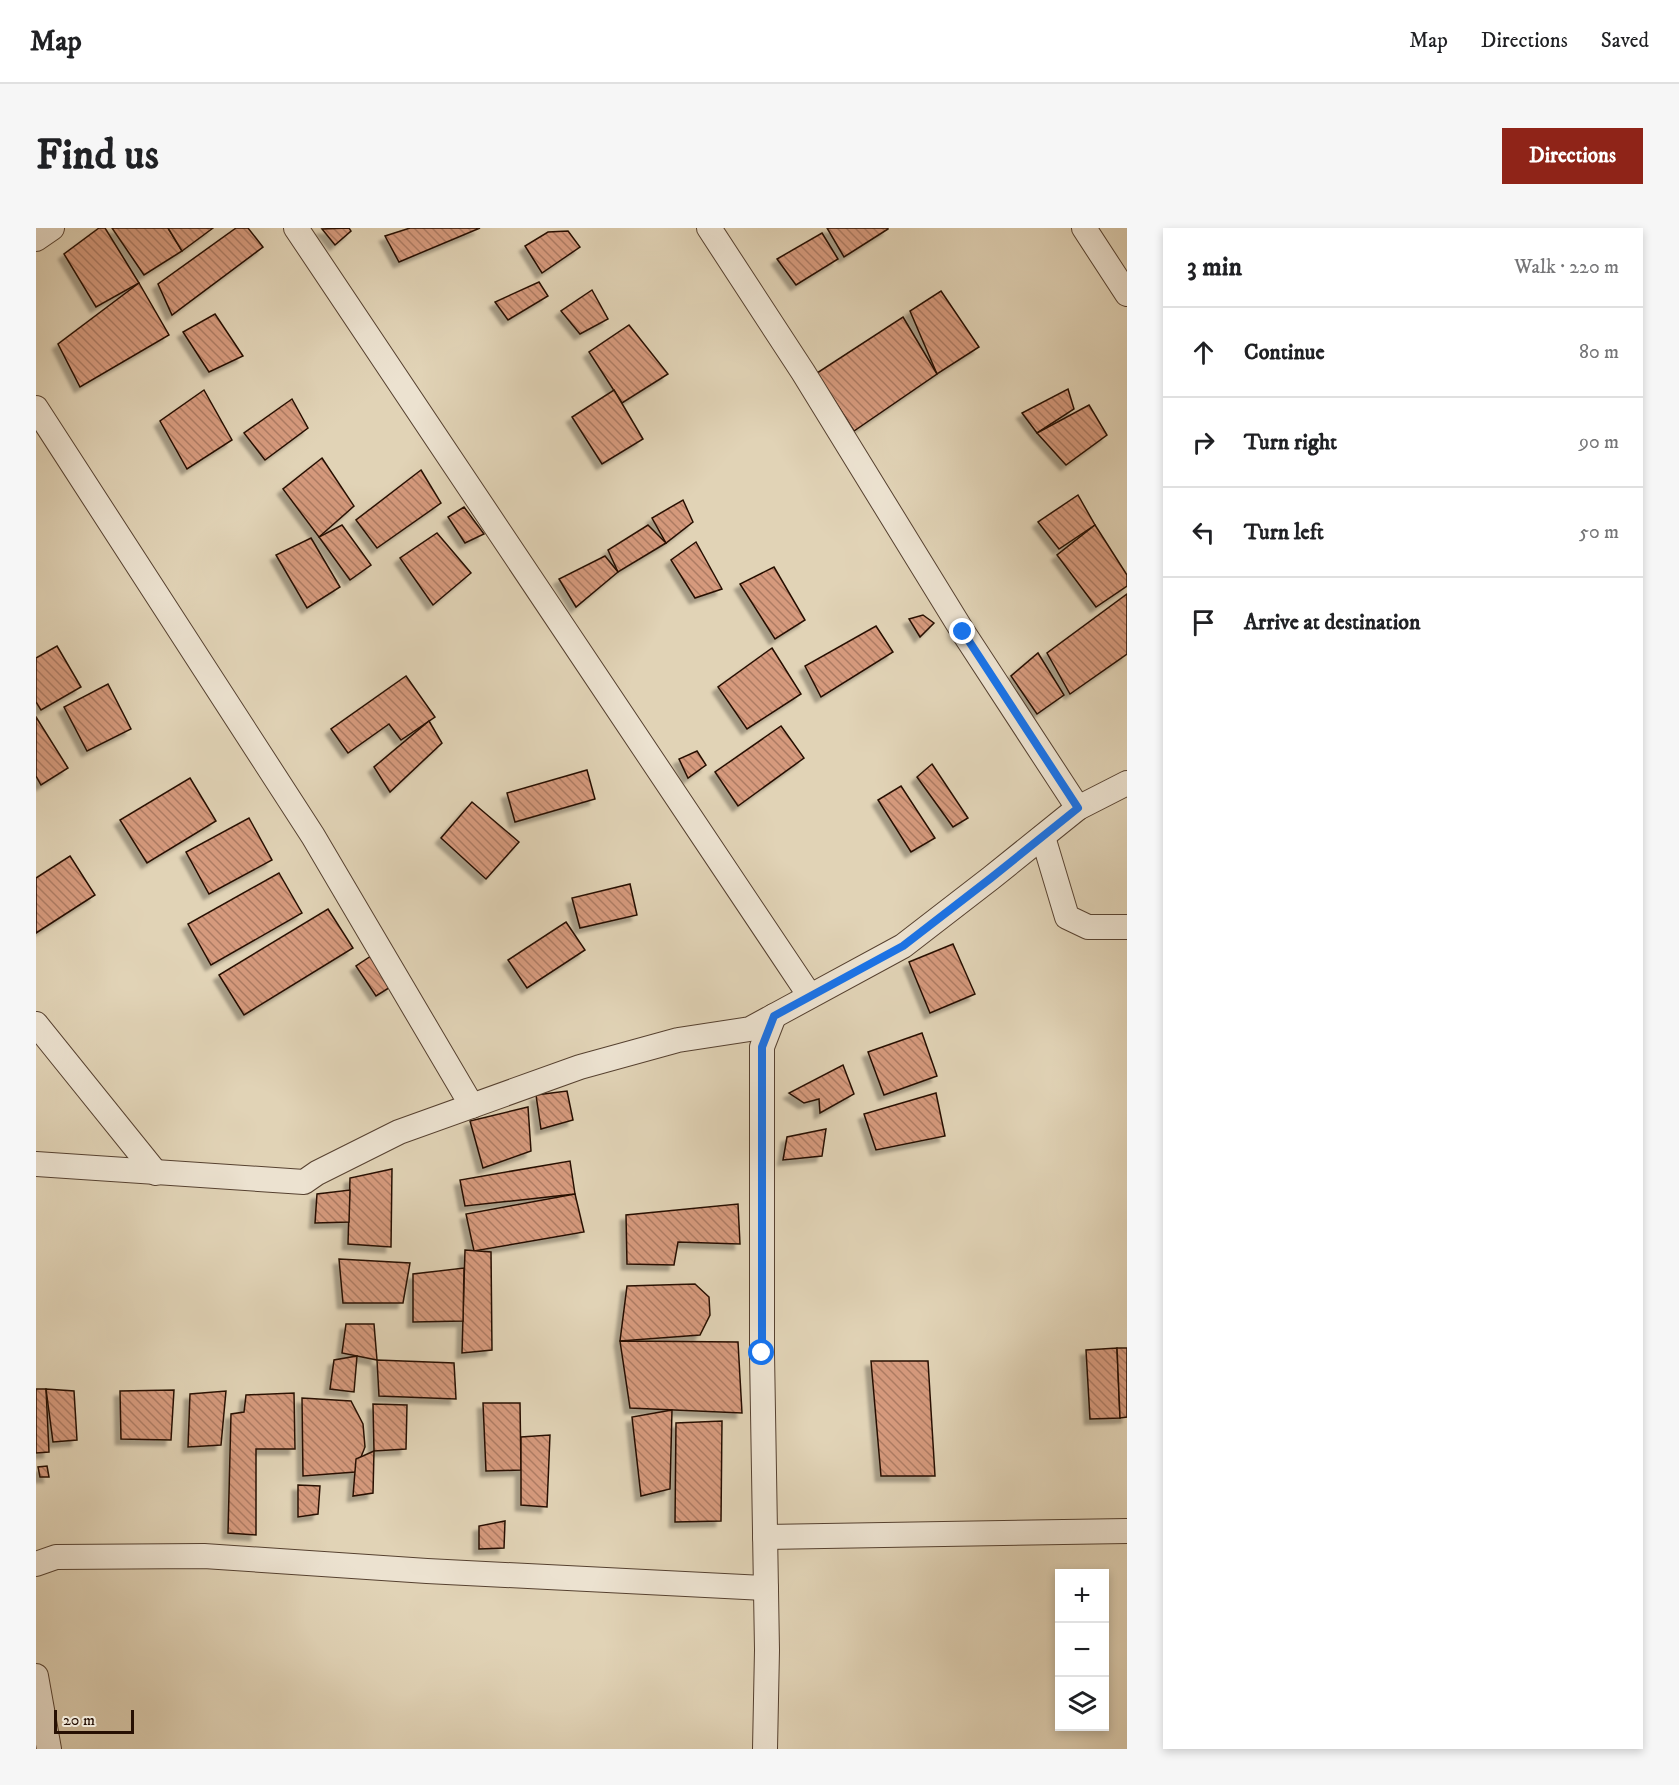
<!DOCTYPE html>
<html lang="en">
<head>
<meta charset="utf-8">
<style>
  :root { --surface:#fff; --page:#f6f6f6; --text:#202124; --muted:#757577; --line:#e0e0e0; --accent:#8f2418 }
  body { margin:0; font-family:"IM FELL DW Pica",serif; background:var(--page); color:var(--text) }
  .controls { position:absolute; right:18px; bottom:18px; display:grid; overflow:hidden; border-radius:0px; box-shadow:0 3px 9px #0003 }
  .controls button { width:54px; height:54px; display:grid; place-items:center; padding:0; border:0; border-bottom:2px solid var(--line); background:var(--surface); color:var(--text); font:30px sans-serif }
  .scale { position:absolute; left:18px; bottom:15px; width:80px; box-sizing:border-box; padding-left:6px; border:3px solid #271003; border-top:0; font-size:16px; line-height:21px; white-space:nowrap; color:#271003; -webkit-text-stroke:4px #ece2d0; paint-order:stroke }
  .stop { position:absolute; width:18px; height:18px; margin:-14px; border:4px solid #1a73e8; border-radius:50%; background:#fff }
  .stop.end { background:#1a73e8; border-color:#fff; box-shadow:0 2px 6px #0008 }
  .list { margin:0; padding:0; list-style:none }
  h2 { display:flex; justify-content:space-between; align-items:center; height:78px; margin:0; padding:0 24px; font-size:26px }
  h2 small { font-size:20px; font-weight:400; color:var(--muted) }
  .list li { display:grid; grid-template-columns:39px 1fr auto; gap:18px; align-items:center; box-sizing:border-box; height:90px; padding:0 24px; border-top:2px solid var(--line) }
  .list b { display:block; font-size:22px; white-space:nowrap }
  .list em { font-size:20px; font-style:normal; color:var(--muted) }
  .icon { flex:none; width:33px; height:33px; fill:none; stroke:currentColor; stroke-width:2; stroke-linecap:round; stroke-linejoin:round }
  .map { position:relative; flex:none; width:1091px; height:1521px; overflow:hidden; border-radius:0px }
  header { display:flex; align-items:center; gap:36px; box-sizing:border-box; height:84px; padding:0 30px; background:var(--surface); border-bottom:2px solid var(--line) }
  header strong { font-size:28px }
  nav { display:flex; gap:33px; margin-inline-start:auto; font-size:21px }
  .intro { display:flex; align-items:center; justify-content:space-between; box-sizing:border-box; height:144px; padding:0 36px }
  h1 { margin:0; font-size:42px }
  .button { padding:15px 27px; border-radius:0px; background:var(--accent); color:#fff; font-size:21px; font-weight:700 }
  main { display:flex; gap:36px; padding:0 36px }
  aside { flex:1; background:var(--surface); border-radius:0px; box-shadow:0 3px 9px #0003 }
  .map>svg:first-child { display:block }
  .building { fill:url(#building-back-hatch); stroke:#271003; stroke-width:1.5; filter:url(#shadow) }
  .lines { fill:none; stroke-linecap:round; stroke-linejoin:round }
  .street-casing { stroke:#564130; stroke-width:26 }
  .street { stroke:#ece2d0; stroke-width:24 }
  .route { stroke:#1a73e8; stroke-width:8 }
</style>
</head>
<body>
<header>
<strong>Map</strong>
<nav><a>Map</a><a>Directions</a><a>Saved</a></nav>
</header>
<div class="intro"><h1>Find us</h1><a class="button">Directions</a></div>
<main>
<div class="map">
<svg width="1091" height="1521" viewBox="0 0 1091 1521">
  <defs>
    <pattern id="building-back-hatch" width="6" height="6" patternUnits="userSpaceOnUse" patternTransform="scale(1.5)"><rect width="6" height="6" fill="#d69a7d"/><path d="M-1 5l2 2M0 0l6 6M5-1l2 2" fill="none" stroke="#ae7c64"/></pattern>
    <filter id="shadow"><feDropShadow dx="-5.5" dy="5.5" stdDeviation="1.5" flood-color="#0004"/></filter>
  </defs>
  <rect width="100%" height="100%" fill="#e1d3b6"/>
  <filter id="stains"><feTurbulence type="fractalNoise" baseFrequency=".00333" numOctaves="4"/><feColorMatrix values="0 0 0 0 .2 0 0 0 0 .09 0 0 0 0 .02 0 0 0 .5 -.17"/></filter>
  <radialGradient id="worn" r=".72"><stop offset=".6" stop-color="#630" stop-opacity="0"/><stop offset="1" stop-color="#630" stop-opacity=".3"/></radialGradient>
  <!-- building -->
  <g class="building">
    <path d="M 63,0 L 69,0 L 103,55 L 60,79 L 28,26 Z"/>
    <path d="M 76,0 L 132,0 L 146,23 L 108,47 Z"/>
    <path d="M 132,0 L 177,0 L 146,23 Z"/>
    <path d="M 200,0 L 212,0 L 227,19 L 136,87 L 122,56 Z"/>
    <path d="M 313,0 L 315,3 L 299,17 L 286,1 Z"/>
    <path d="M 374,0 L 444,0 L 363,34 L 349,8 Z"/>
    <path d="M 791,0 L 852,0 L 852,1 L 808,29 Z"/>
    <path d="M 532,3 L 544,19 L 506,45 L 489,18 L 512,4 Z"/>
    <path d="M 786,5 L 802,31 L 760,57 L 741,31 Z"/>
    <path d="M 503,54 L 512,68 L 472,92 L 459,74 Z"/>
    <path d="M 103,55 L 133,107 L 44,159 L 22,116 Z"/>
    <path d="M 556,62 L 572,91 L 544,106 L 525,83 Z"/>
    <path d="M 905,63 L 943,119 L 901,146 L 874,83 Z"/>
    <path d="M 179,86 L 207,128 L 173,144 L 147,104 Z"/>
    <path d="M 867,89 L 901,146 L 818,203 L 781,145 Z"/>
    <path d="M 593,97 L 632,146 L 586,175 L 553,124 Z"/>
    <path d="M 1032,161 L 1038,181 L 1001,205 L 986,185 Z"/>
    <path d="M 168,162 L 196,212 L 151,241 L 124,193 Z"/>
    <path d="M 578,162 L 607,211 L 566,236 L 536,189 Z"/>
    <path d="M 256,171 L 272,200 L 229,232 L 208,205 Z"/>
    <path d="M 1053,177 L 1071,207 L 1030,237 L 1001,205 Z"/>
    <path d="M 286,230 L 318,278 L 283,309 L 247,261 Z"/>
    <path d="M 385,242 L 405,275 L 341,320 L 320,292 Z"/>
    <path d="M 1042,267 L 1059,297 L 1023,321 L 1002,294 Z"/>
    <path d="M 647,272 L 657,294 L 630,315 L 616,290 Z"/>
    <path d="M 428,279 L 448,306 L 429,315 L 412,289 Z"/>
    <path d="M 306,297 L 335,337 L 314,352 L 283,309 Z"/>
    <path d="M 612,297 L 630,315 L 582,344 L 572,322 Z"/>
    <path d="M 1059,297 L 1091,347 L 1091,358 L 1060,379 L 1021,327 Z"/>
    <path d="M 401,305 L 435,345 L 397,377 L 364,330 Z"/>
    <path d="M 275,310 L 304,359 L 271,380 L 240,327 Z"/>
    <path d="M 660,314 L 686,361 L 659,370 L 635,332 Z"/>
    <path d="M 569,328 L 582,344 L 540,379 L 523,351 Z"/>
    <path d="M 738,339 L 769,392 L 739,411 L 704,356 Z"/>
    <path d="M 1091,366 L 1091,426 L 1034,466 L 1011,425 Z"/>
    <path d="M 887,387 L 898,395 L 884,409 L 873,391 Z"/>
    <path d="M 840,398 L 857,424 L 785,469 L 769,438 Z"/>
    <path d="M 21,418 L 45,459 L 5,482 L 0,474 L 0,430 Z"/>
    <path d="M 736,420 L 765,466 L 711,501 L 682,459 Z"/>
    <path d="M 1002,425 L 1028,467 L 1001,486 L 975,448 Z"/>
    <path d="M 370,448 L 399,489 L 365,512 L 353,496 L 312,525 L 295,501 Z"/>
    <path d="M 72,456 L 95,501 L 51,523 L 28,479 Z"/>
    <path d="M 0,489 L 32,540 L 5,557 L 0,548 Z"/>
    <path d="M 393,493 L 406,515 L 354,564 L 338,539 Z"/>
    <path d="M 745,498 L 768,530 L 702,578 L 679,544 Z"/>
    <path d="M 661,523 L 670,537 L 652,550 L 643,531 Z"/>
    <path d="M 896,536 L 932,590 L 917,599 L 881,549 Z"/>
    <path d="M 551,542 L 559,571 L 479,594 L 471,565 Z"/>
    <path d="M 154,550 L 180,593 L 111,635 L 84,592 Z"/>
    <path d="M 865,558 L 899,610 L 875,624 L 842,572 Z"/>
    <path d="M 436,574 L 483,614 L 450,651 L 405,610 Z"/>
    <path d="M 213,590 L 236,632 L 173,666 L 150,624 Z"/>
    <path d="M 34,628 L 59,667 L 0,705 L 0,650 Z"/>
    <path d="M 243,645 L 266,685 L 175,737 L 152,696 Z"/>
    <path d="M 594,656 L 601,687 L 544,700 L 536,670 Z"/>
    <path d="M 292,681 L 317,720 L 208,787 L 183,747 Z"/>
    <path d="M 530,694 L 549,722 L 491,760 L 472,732 Z"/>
    <path d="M 917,716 L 939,766 L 894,785 L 873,734 Z"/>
    <path d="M 335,728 L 356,758 L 340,768 L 320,738 Z"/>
    <path d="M 886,805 L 901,848 L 848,867 L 832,824 Z"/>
    <path d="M 807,837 L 818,866 L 784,885 L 783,871 L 768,875 L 753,865 Z"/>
    <path d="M 531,863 L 537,892 L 505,901 L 500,867 Z"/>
    <path d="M 900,865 L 909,908 L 840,922 L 828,886 Z"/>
    <path d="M 492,879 L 495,923 L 447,940 L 434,893 Z"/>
    <path d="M 790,901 L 786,928 L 747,932 L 751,909 Z"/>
    <path d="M 534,933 L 539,966 L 429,978 L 424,952 Z"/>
    <path d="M 356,941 L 355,1019 L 312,1016 L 314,950 Z"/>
    <path d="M 314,962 L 313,994 L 279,995 L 281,966 Z"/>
    <path d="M 539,966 L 548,1004 L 438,1023 L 430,986 Z"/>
    <path d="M 702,976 L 704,1016 L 642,1014 L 638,1037 L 591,1036 L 590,987 Z"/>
    <path d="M 429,1022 L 455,1024 L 456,1122 L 426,1125 Z"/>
    <path d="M 303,1031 L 374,1035 L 367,1075 L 307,1075 Z"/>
    <path d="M 428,1040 L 427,1093 L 377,1094 L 377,1046 Z"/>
    <path d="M 659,1056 L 673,1069 L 674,1087 L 664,1107 L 584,1113 L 591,1058 Z"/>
    <path d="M 310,1096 L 338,1096 L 341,1132 L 306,1125 Z"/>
    <path d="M 584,1113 L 702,1114 L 706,1185 L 594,1180 Z"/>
    <path d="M 1081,1120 L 1084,1190 L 1054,1191 L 1050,1122 Z"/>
    <path d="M 1081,1120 L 1091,1120 L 1091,1189 L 1084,1190 Z"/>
    <path d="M 321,1128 L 318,1164 L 294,1161 L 298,1132 Z"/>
    <path d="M 341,1132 L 418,1135 L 420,1171 L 343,1168 Z"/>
    <path d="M 835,1133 L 892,1133 L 899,1248 L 845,1248 Z"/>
    <path d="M 0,1161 L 10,1161 L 13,1224 L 0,1225 Z"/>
    <path d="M 10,1161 L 38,1163 L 41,1212 L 17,1214 Z"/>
    <path d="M 138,1162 L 135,1212 L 85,1211 L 84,1163 Z"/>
    <path d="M 190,1163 L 185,1217 L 152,1219 L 154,1166 Z"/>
    <path d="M 258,1165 L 259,1221 L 220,1221 L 220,1307 L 192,1305 L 195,1186 L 208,1184 L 210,1167 Z"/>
    <path d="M 266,1170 L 315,1173 L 327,1196 L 329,1219 L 319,1244 L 267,1248 Z"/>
    <path d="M 447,1175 L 484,1175 L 485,1242 L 450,1243 Z"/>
    <path d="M 337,1176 L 371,1177 L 370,1221 L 338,1223 Z"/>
    <path d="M 636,1182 L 634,1261 L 605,1268 L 596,1189 Z"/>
    <path d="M 686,1193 L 685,1293 L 639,1294 L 640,1195 Z"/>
    <path d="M 514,1207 L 511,1279 L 485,1277 L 485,1209 Z"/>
    <path d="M 338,1223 L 337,1265 L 317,1268 L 320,1231 Z"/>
    <path d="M 11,1238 L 13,1249 L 4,1249 L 2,1239 Z"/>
    <path d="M 262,1257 L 284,1258 L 282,1286 L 262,1289 Z"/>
    <path d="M 469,1293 L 468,1320 L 443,1321 L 443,1298 Z"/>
  </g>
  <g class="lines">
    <defs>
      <g id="street">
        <path d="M 260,0 L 774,768"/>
        <path d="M 673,0 L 767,144 L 927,404 L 1042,580"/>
        <path d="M 1048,0 L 1091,66"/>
        <path d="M 0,11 L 16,0"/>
        <path d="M 0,180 L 277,608 L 436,878"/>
        <path d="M 1007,609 L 1031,689 L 1052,699 L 1091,699"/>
        <path d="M 0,796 L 120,945"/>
        <path d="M 0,936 L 268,954 L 281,945 L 363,904 L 544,839 L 642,812 L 714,801 L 867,718 L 955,650 L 1042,580 L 1091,555"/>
        <path d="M 729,1309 L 1091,1303"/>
        <path d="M 0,1336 L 20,1329 L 168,1328 L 391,1343 L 730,1360"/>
        <path d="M 0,1448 L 13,1521"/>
        <path d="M 729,1521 L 731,1422 L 726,1125 L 726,819 L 738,788"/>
      </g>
    </defs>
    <!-- street casing -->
    <use href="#street" class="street-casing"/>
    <!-- street -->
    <use href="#street" class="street"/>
  </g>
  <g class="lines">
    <!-- route -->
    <path class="route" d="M 726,1125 L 726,819 L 738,788 L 867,718 L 955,650 L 1042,580 L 927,404"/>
  </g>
  <rect width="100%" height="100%" filter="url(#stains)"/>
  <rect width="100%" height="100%" fill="url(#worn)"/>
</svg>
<div class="controls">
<button>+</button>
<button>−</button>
<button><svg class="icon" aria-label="layers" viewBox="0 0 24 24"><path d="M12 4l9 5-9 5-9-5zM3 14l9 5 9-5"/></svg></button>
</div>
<div class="scale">20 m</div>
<div class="stop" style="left:726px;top:1125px"></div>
<div class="stop end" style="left:927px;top:404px"></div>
</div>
<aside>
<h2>3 min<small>Walk · 220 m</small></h2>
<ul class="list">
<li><svg class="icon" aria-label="ahead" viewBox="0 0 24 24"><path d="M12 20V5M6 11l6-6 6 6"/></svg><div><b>Continue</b></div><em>80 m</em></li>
<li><svg class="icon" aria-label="right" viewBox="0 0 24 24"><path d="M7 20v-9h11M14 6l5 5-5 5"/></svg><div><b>Turn right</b></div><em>90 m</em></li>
<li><svg class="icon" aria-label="left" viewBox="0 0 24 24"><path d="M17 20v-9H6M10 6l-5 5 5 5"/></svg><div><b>Turn left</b></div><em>50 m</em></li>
<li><svg class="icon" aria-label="arrive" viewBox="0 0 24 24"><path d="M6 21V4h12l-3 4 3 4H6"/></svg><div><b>Arrive at destination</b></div></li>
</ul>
</aside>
</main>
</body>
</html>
